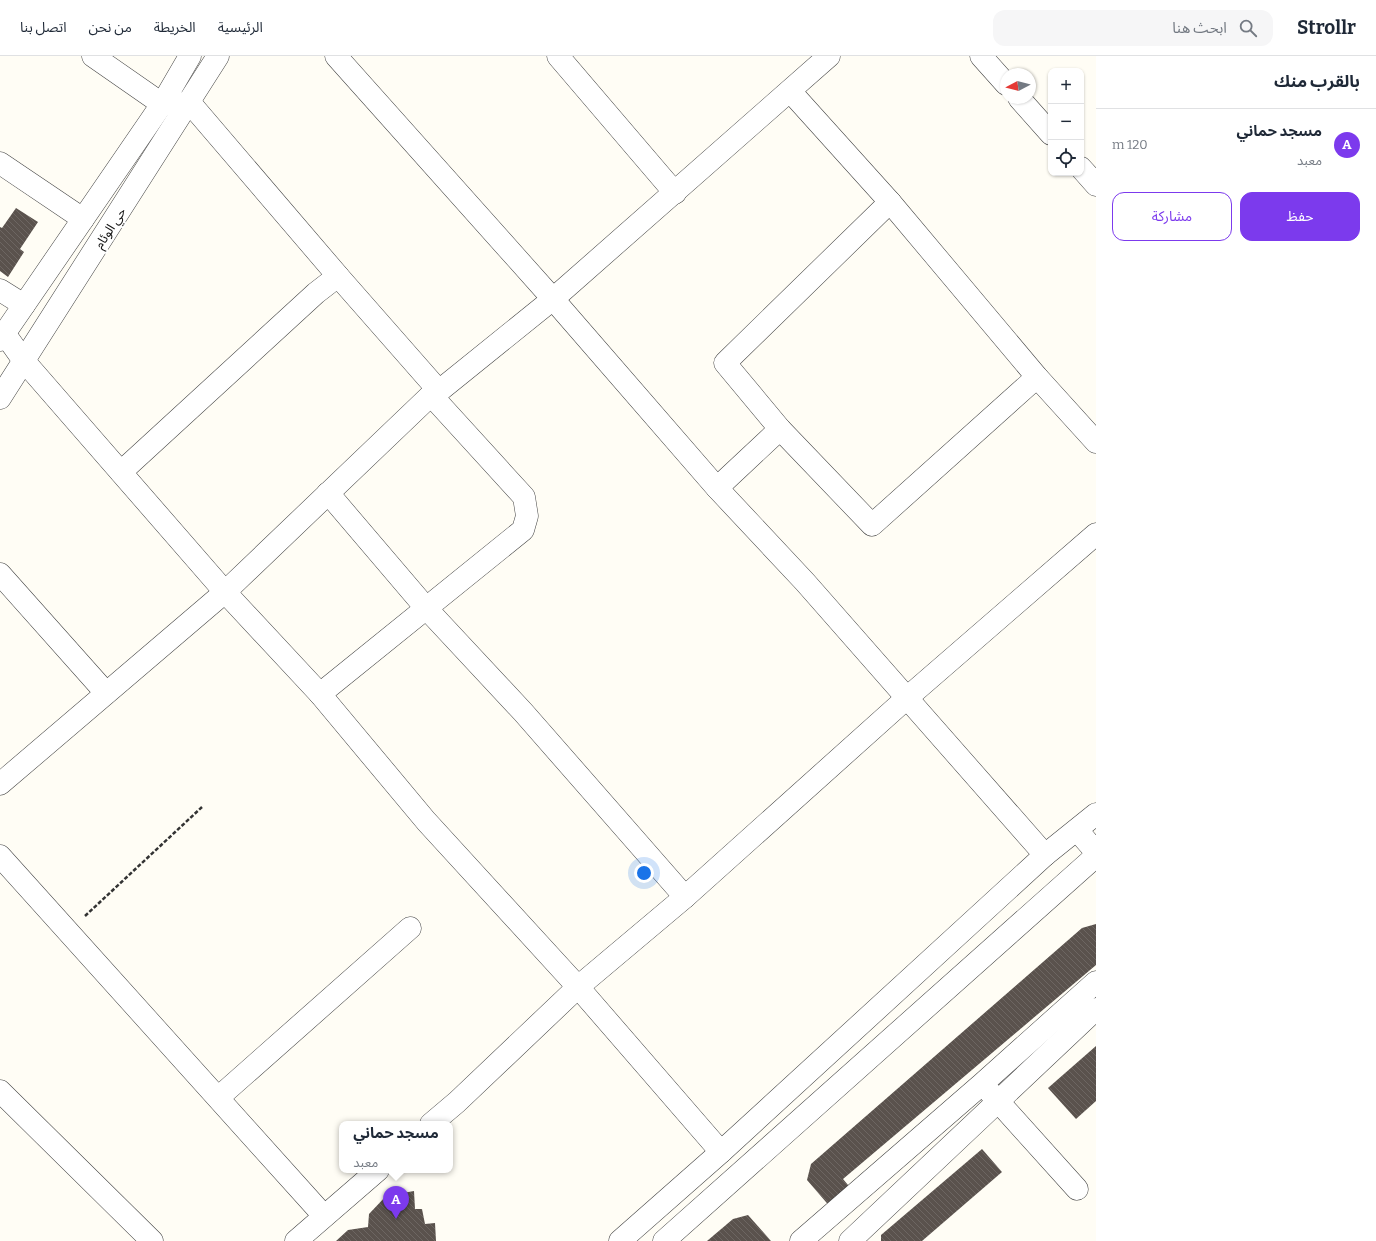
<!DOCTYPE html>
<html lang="ar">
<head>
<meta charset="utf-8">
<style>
  :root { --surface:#fff; --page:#f6f6f7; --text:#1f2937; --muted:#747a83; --line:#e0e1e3; --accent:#7c3aed }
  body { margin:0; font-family:Bitter,"Noto Sans Arabic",serif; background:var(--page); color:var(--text); direction:rtl }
  .controls { position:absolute; right:12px; top:12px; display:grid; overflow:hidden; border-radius:8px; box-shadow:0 1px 3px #0004 }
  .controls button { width:36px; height:36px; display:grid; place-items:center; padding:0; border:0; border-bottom:1px solid var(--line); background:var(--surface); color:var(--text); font:20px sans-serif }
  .compass { position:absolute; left:1000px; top:12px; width:36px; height:36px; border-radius:50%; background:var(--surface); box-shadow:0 1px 3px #0004; rotate:263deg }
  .you { position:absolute; left:644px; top:817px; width:14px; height:14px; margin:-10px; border:3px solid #fff; border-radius:50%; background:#1a73e8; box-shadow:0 0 0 6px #1a73e833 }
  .badge { display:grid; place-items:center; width:26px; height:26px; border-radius:50%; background:var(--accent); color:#fff; font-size:13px; font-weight:700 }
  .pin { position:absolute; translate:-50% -33px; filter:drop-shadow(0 1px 2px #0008) }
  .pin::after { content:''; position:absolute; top:21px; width:14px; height:12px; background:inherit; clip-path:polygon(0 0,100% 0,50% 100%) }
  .popup { position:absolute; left:339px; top:1065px; width:114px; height:52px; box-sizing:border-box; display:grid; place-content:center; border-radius:8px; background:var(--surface); filter:drop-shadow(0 1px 3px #0005); font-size:13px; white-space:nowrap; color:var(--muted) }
  .popup b { font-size:15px; color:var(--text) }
  .popup::after { content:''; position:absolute; left:50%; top:100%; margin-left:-8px; border:8px solid transparent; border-top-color:var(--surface) }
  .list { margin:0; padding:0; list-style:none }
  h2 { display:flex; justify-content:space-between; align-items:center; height:52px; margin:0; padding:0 16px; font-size:17px }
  h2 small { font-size:13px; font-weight:400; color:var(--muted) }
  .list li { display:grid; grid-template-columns:26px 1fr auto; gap:12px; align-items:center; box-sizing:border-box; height:72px; padding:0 16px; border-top:1px solid var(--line) }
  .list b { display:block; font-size:15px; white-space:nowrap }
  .list p { margin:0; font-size:13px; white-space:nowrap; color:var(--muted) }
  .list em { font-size:13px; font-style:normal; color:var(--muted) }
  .actions { display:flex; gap:8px; padding:12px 16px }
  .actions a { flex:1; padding:9px 0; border:1px solid var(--accent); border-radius:12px; text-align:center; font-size:14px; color:var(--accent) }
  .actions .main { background:var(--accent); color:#fff }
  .icon { flex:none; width:22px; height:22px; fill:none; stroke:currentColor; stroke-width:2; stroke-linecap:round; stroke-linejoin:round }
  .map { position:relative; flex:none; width:1096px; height:1185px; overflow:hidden; direction:ltr }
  header { display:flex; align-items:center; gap:24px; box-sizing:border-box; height:56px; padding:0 20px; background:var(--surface); border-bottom:1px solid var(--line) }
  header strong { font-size:19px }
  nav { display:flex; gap:22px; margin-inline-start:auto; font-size:14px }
  .search { width:280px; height:36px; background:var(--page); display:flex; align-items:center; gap:10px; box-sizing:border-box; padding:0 14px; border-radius:12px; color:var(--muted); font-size:15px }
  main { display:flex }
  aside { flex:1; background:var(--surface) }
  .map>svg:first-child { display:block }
  .building { fill:url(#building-back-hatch) }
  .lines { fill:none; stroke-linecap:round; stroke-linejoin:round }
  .minor-casing { stroke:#444; stroke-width:23 }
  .tertiary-casing { stroke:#444; stroke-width:23 }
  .path { stroke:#333; stroke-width:2.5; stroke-dasharray:4 2; stroke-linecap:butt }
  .minor { stroke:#fff; stroke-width:22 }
  .tertiary { stroke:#fff; stroke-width:22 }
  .labels { text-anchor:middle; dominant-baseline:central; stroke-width:4; stroke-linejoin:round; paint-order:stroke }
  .street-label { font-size:13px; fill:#111; stroke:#fff }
</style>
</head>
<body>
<header>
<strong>Strollr</strong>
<div class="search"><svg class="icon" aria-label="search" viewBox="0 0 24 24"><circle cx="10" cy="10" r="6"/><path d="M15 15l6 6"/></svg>ابحث هنا</div>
<nav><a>الرئيسية</a><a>الخريطة</a><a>من نحن</a><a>اتصل بنا</a></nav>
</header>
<main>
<aside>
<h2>بالقرب منك<small></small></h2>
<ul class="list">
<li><span class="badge">A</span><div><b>مسجد حماني</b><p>معبد</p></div><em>120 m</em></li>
</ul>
<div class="actions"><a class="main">حفظ</a><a>مشاركة</a></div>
</aside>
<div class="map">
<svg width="1096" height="1185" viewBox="0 0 1096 1185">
  <defs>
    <pattern id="building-back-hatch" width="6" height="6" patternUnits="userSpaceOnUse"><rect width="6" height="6" fill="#5a524d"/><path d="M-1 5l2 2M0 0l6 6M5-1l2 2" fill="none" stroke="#6d6662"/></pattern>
  </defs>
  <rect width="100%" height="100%" fill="#fffdf5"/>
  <!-- building -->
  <g class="building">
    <path d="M 16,152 L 38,166 L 20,193 L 24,196 L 8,221 L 0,215 L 0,171 L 2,172 Z"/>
    <path d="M 1096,868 L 1096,909 L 843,1123 L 853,1135 L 832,1153 L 807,1124 L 811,1108 L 1082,872 Z"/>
    <path d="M 1096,990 L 1096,1045 L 1076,1063 L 1048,1032 Z"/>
    <path d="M 982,1093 L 1002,1116 L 922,1185 L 881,1185 L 881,1179 Z"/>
    <path d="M 414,1135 L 415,1153 L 422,1153 L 425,1168 L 435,1167 L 436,1185 L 336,1185 L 348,1174 L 368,1171 L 369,1158 L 386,1140 Z"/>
    <path d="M 748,1159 L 771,1185 L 707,1185 L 733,1163 Z"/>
  </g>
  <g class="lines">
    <defs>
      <g id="minor">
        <path d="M 93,0 L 162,48 L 190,47 L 338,220"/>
        <path d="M 336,0 L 553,243 L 717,432 L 805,526 L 1045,799"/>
        <path d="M 558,0 L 675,137"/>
        <path d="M 981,0 L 1006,28"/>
        <path d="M 790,35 L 890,146 L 1037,321 L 1096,386"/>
        <path d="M 1019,42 L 1051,78"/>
        <path d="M 0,107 L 83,163"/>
        <path d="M 1081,112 L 1096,129"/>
        <path d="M 890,146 L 725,307 L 780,373 L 872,469 L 1037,321"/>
        <path d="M 0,234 L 24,249"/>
        <path d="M 4,277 L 24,305 L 225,536 L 320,638 L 426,765 L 578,931 L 721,1096"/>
        <path d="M 121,416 L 316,237 L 338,220 L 439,335"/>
        <path d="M 717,432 L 780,373"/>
        <path d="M 328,437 L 426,552 L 523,656 L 685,841"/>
        <path d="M 0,518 L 106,637"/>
        <path d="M 320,638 L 523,474 L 527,460 L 524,441 L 431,339"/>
        <path d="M 0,728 L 225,536 L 431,339 L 439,335 L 553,243 L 829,0"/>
        <path d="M 1077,774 L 1096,796"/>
        <path d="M 0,800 L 324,1160"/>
        <path d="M 987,1033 L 1077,1133"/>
        <path d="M 0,1035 L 152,1185"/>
        <path d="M 219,1041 L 410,872"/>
        <path d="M 431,1068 L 457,1046 L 578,931 L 685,841 L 908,641 L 1096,478"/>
        <path d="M 296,1185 L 378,1114"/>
        <path d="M 801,1185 L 982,1028 L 1096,926"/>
        <path d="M 850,1185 L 1096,953"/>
      </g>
      <g id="tertiary">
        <path d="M 0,284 L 162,48 L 190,0"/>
        <path d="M 0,342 L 218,0"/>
        <path d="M 620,1185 L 721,1096 L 1045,799 L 1096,758"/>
        <path d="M 664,1185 L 1096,800"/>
      </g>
    </defs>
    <!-- minor casing -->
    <use href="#minor" class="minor-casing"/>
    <!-- tertiary casing -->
    <use href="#tertiary" class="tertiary-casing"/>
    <!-- path -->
    <path class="path" d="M 85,860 L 202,751"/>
    <!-- minor -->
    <use href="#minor" class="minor"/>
    <!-- tertiary -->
    <use href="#tertiary" class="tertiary"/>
  </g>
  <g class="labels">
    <!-- street labels -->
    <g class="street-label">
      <text transform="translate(110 172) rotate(-57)">حي الوئام</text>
    </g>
  </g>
</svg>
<div class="controls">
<button>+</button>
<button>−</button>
<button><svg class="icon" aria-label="locate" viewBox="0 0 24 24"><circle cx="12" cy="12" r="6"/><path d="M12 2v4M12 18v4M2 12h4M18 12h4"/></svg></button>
</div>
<svg class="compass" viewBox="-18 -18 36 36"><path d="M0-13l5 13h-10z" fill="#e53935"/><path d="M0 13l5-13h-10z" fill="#747a83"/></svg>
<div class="you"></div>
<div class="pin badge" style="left:396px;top:1163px">A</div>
<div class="popup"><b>مسجد حماني</b>معبد</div>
</div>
</main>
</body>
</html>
